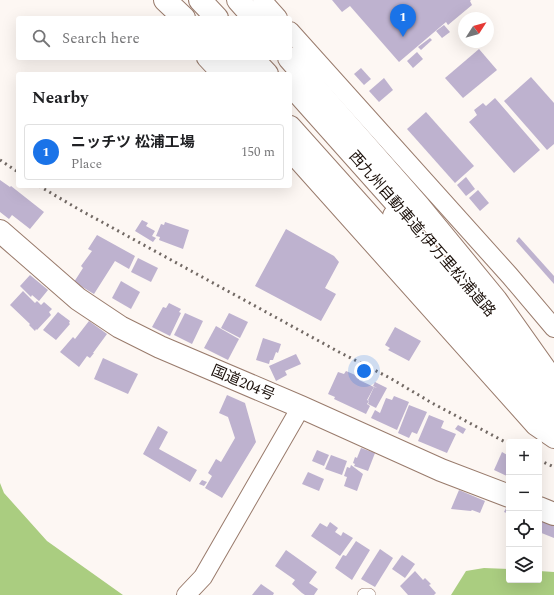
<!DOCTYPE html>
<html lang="en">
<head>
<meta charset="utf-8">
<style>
  :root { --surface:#fff; --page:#f6f6f6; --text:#202124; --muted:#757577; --line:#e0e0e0; --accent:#1a73e8 }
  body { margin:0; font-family:Spectral,"Noto Sans JP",serif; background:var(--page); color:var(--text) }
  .controls { position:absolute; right:12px; bottom:12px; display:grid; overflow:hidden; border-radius:4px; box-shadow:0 4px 16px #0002 }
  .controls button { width:36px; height:36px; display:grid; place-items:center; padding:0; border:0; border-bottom:1px solid var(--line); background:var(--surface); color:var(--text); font:20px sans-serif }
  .compass { position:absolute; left:458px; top:12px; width:36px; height:36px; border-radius:50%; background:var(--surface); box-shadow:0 4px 16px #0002; rotate:54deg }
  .you { position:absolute; left:364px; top:371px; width:14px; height:14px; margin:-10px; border:3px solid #fff; border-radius:50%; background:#1a73e8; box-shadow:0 0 0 6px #1a73e833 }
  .badge { display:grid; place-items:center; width:26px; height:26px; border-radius:50%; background:var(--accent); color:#fff; font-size:13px; font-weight:700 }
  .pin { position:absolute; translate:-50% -33px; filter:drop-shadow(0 1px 2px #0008) }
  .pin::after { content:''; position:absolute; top:21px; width:14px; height:12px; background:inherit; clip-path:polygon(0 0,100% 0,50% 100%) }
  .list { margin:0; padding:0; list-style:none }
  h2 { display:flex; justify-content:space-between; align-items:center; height:52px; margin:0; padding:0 16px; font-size:17px }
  h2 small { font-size:13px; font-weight:400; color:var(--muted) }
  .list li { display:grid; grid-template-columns:26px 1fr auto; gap:12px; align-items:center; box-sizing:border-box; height:56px; margin:0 8px 8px; padding:0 8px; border:1px solid var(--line); border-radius:4px }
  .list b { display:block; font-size:15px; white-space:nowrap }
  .list p { margin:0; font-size:13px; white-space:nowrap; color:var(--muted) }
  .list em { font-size:13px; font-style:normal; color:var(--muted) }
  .icon { flex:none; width:22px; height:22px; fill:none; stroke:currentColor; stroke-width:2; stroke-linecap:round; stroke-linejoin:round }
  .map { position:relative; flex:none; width:554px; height:595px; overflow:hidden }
  .search { position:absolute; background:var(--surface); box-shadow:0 4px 16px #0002; left:16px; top:16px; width:276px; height:44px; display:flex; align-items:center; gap:10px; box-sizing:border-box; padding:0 14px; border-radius:4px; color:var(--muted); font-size:15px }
  .panel { position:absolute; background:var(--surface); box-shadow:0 4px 16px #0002; left:16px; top:72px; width:276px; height:116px; border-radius:4px }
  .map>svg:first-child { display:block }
  .forest { fill:#aacd80 }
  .building { fill:#beb2cf }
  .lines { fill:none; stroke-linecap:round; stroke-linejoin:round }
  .street-casing { stroke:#997b6c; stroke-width:14 }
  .secondary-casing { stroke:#997b6c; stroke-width:20 }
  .highway-casing { stroke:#997b6c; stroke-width:24 }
  .street { stroke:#fff; stroke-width:13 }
  .secondary { stroke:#fff; stroke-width:18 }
  .highway { stroke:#fff; stroke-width:22 }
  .rail { stroke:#726964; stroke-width:3; stroke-dasharray:2 4; stroke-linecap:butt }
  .labels { text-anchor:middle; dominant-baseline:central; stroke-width:3; stroke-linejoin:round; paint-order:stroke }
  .street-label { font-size:15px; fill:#1a0f09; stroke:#fff }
</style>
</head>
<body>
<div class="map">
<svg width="554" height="595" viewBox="0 0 554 595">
  <rect width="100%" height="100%" fill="#fdf7f3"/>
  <!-- forest -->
  <g class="forest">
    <path d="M 0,483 L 4,493 L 47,541 L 123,595 L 0,595 Z"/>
    <path d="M 484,568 L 509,569 L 509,580 L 539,580 L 539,571 L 554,572 L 554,595 L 451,595 L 466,571 Z"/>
  </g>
  <!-- building -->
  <g class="building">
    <path d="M 332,0 L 471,0 L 470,1 L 472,5 L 448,25 L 446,22 L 399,62 L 350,6 L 342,12 Z"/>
    <path d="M 444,25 L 450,32 L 442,38 L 436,31 Z"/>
    <path d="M 430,38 L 432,40 L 421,50 L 418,47 Z"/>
    <path d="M 479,49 L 497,70 L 463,98 L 445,78 Z"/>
    <path d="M 417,52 L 423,59 L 413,68 L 407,61 Z"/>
    <path d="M 361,68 L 371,79 L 364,85 L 354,74 Z"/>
    <path d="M 531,77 L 554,103 L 554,144 L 547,150 L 504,101 Z"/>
    <path d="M 384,78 L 393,90 L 379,102 L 369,91 Z"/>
    <path d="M 495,98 L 540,150 L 514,173 L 469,122 L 477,115 L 474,110 L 483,103 L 486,106 Z"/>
    <path d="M 426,112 L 474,166 L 455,183 L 407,129 Z"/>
    <path d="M 466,177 L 475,189 L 466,196 L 457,185 Z"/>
    <path d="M 0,180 L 10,187 L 11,186 L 44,212 L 30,229 L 12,215 L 9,219 L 0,212 Z"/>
    <path d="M 478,190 L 489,203 L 480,211 L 469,198 Z"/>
    <path d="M 142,220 L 148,223 L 146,226 L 155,231 L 152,236 L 156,238 L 153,242 L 135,231 Z"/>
    <path d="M 165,222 L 189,230 L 183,249 L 159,240 L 160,237 L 156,236 L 161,224 L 164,225 Z"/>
    <path d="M 286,229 L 334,256 L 339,262 L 325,288 L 336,294 L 321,321 L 255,286 Z"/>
    <path d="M 97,235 L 135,256 L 129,269 L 115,261 L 94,294 L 74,282 L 83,268 L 81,266 L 92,251 L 88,249 Z"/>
    <path d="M 519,237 L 554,276 L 554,284 L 516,241 Z"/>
    <path d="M 138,258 L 158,268 L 151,282 L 131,272 Z"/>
    <path d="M 30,275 L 48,290 L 39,301 L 32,295 L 31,297 L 20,286 Z"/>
    <path d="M 121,281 L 140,292 L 131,309 L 112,298 Z"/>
    <path d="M 23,291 L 35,303 L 37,301 L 41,305 L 44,302 L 52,309 L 49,312 L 51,315 L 37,330 L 36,329 L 35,331 L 29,325 L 30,324 L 10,305 Z"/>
    <path d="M 169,303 L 181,309 L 179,312 L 181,313 L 170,336 L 152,327 L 163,307 L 166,308 Z"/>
    <path d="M 58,312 L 70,321 L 69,323 L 70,324 L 56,340 L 43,330 Z"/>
    <path d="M 185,313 L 203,321 L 192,344 L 174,335 Z"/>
    <path d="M 229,313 L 248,322 L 240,338 L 221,328 Z"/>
    <path d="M 89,321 L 107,334 L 93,353 L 94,353 L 90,358 L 87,356 L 79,367 L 60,352 L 73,337 L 75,339 Z"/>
    <path d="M 216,326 L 239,339 L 228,360 L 204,348 Z"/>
    <path d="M 395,327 L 421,341 L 409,361 L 388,350 L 390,348 L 385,345 Z"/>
    <path d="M 263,338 L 281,344 L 278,353 L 276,352 L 273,360 L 270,360 L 269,364 L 256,360 Z"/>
    <path d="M 296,354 L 301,364 L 285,371 L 287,375 L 276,381 L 269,366 Z"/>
    <path d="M 103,358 L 138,374 L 128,394 L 94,379 Z"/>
    <path d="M 346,371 L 360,377 L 359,380 L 374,387 L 367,400 L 369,401 L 367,404 L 370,406 L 366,414 L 334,399 L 335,397 L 328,394 L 338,372 L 344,374 Z"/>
    <path d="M 375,382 L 387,388 L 376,408 L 368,404 L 369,401 L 368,400 L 374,387 L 377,388 L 373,386 Z"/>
    <path d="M 227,395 L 245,403 L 256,442 L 222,498 L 205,488 L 212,476 L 208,473 L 216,459 L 221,462 L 235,438 L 228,417 L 219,413 Z"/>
    <path d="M 394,396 L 409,402 L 397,430 L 371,418 L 375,410 L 380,413 L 386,398 L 392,400 Z"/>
    <path d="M 409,405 L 427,412 L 417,434 L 412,432 L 409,438 L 398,433 Z"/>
    <path d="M 429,415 L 444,421 L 441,428 L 456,434 L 447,453 L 418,441 Z"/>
    <path d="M 458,425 L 466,429 L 463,434 L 455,429 Z"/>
    <path d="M 158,426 L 168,432 L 159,449 L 197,470 L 190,482 L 143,454 Z"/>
    <path d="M 361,448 L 375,453 L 368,471 L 354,466 L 355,464 L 353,463 L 355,457 L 357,458 Z"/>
    <path d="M 317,450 L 329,455 L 324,466 L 312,461 Z"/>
    <path d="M 502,452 L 509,456 L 509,477 L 494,470 Z"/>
    <path d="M 331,455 L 347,461 L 342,475 L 325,469 Z"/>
    <path d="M 351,465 L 363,474 L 357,491 L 344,486 L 347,477 L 344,476 L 347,467 L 350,468 Z"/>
    <path d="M 308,472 L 324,479 L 319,491 L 302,484 Z"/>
    <path d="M 202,480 L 207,482 L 204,486 L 199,484 Z"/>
    <path d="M 459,490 L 485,501 L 480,513 L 472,510 L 471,511 L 451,509 Z"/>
    <path d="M 507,506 L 509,507 L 509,514 L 504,512 Z"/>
    <path d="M 539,519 L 554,525 L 554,538 L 539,532 Z"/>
    <path d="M 330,522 L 338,528 L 335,532 L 341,536 L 343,532 L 353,538 L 340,556 L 311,536 L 320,523 L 327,527 Z"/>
    <path d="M 356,541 L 370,550 L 352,580 L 335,568 L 343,555 L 346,556 Z"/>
    <path d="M 380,549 L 393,558 L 375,587 L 361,579 Z"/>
    <path d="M 286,550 L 317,572 L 309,583 L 318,589 L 314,595 L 305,595 L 302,593 L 292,584 L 295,580 L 275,566 Z"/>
    <path d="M 402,555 L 415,564 L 405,578 L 392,569 Z"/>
    <path d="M 415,571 L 423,580 L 425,578 L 431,584 L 429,585 L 436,593 L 434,595 L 408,595 L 400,586 Z"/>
    <path d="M 261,584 L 274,593 L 273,595 L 252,595 Z"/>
  </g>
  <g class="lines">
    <defs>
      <path id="street" d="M 364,595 L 369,595"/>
      <g id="secondary">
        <path d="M 262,0 L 278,18"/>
        <path d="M 290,31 L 510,276 L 554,328"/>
        <path d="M 206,58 L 221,74"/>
        <path d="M 290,152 L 535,426 L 554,439"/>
        <path d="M 186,595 L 203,577 L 301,407"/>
      </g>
      <g id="highway">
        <path d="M 165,0 L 184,18"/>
        <path d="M 200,0 L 217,18"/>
        <path d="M 238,0 L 254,18"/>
        <path d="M 227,58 L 242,74"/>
        <path d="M 252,58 L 267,74"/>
        <path d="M 289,58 L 418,205 L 496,300 L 554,382"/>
        <path d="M 290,84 L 413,222"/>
        <path d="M 290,127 L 554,422"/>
        <path d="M 394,216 L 554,398"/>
        <path d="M 0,231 L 78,299 L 120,327 L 160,347 L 301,407 L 441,470 L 509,496"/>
        <path d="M 539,508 L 554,514"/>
      </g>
    </defs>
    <!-- street casing -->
    <use href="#street" class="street-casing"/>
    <!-- secondary casing -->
    <use href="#secondary" class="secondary-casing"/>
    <!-- highway casing -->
    <use href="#highway" class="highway-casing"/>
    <!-- street -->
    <use href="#street" class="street"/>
    <!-- secondary -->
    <use href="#secondary" class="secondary"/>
    <!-- highway -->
    <use href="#highway" class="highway"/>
    <!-- rail -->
    <g class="rail">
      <path d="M 0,160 L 18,172"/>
      <path d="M 39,186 L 80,210 L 339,352 L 390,378 L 432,403 L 509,444"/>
      <path d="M 539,460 L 554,467"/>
    </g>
  </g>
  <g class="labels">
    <!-- street labels -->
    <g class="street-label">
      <text transform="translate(422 234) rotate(49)">西九州自動車道;伊万里松浦道路</text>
      <text transform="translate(243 383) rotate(23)">国道204号</text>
    </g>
  </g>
</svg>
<div class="controls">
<button>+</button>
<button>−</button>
<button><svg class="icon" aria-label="locate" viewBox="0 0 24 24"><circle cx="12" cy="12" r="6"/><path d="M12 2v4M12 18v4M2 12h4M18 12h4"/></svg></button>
<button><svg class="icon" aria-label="layers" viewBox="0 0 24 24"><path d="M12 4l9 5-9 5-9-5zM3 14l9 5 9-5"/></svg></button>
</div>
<svg class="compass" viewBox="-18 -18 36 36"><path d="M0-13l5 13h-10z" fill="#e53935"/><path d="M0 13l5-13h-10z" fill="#757577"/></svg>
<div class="you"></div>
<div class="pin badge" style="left:403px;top:37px">1</div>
<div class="search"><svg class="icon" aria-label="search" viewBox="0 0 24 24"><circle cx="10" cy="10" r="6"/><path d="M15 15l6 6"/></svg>Search here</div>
<section class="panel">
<h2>Nearby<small></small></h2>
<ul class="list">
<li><span class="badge">1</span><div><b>ニッチツ 松浦工場</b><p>Place</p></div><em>150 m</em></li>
</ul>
</section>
</div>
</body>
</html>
